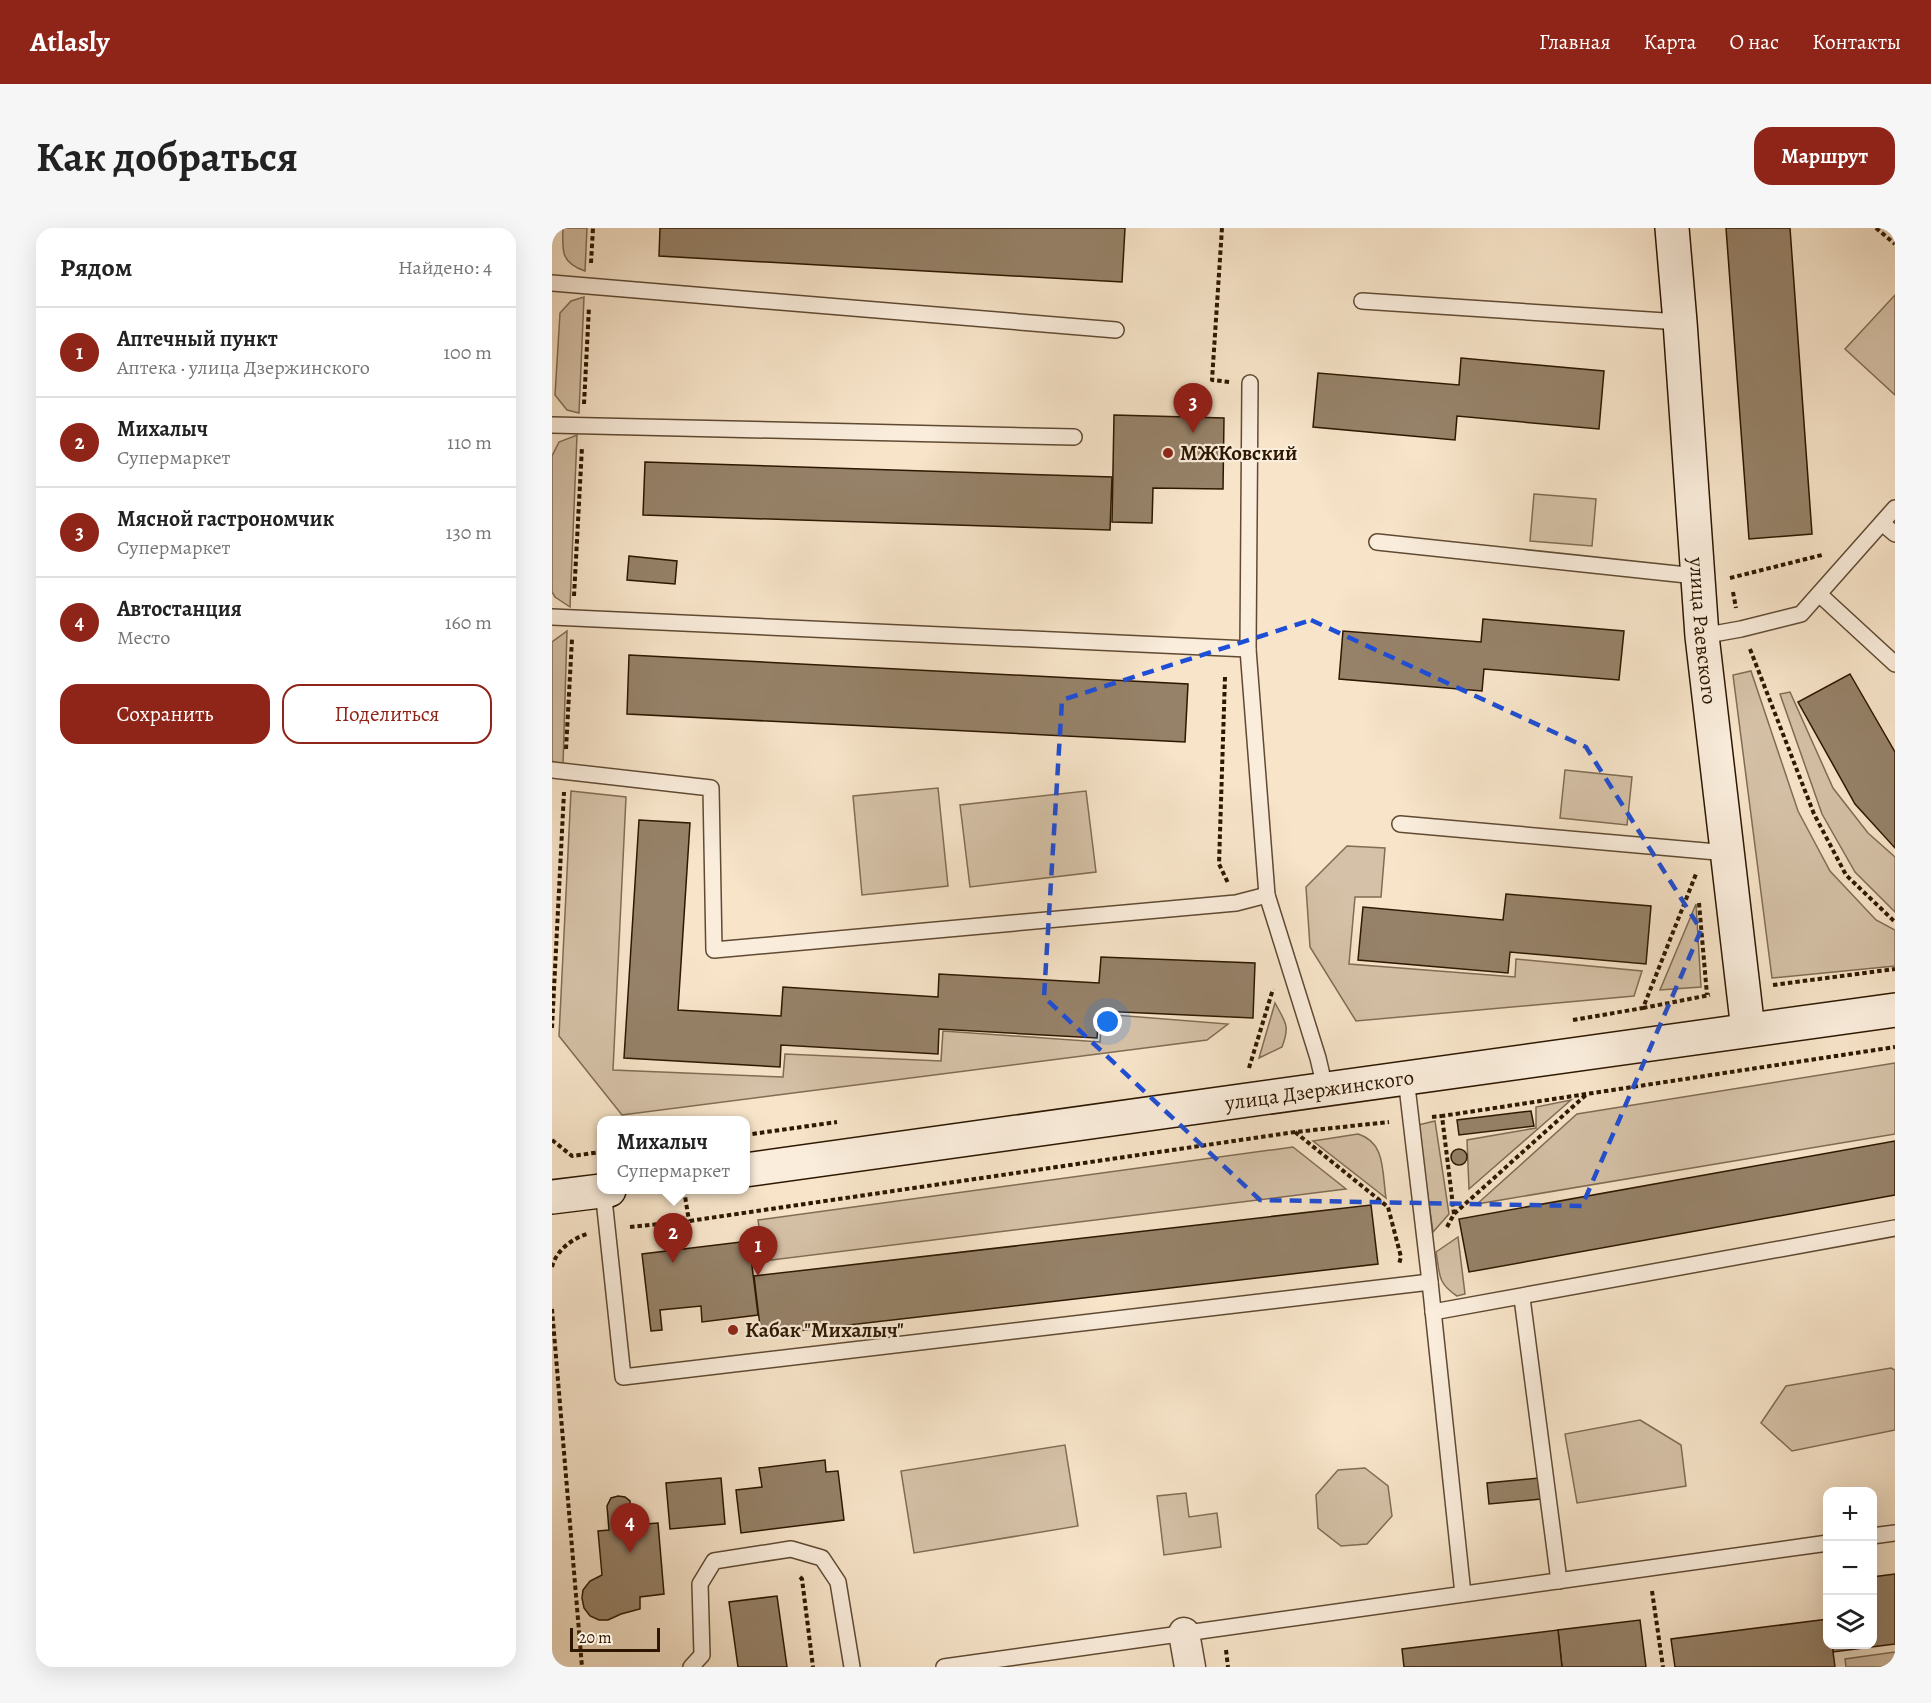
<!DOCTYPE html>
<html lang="ru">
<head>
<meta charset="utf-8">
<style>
  :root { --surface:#fff; --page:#f6f6f6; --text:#222; --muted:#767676; --line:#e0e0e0; --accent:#8f2418 }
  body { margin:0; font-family:Alegreya,serif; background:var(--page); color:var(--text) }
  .controls { position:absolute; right:18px; bottom:18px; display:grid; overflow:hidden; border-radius:12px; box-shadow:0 6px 24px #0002 }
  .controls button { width:54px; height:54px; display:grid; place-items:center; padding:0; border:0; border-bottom:2px solid var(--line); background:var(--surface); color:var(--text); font:30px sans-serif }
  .scale { position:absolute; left:18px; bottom:15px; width:90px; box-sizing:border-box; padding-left:6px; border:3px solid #2d1701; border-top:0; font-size:16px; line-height:21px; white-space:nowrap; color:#2d1701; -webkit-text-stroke:4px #faeddc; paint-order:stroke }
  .you { position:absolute; left:556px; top:794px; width:21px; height:21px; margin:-15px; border:4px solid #fff; border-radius:50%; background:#1a73e8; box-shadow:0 0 0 9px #1a73e833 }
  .badge { display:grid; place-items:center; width:39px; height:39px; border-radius:50%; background:var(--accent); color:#fff; font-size:20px; font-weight:700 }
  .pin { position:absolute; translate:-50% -50px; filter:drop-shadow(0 2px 3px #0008) }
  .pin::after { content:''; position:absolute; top:32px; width:21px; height:18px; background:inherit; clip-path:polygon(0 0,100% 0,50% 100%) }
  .popup { position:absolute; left:45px; top:888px; width:153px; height:78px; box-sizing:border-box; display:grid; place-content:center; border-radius:12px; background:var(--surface); filter:drop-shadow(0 2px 4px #0005); font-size:20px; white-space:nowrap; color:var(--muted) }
  .popup b { font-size:22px; color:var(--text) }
  .popup::after { content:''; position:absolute; left:50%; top:100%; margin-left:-12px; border:12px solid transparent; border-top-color:var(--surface) }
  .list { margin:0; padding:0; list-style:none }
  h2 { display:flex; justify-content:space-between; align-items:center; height:78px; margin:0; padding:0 24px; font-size:26px }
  h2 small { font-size:20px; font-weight:400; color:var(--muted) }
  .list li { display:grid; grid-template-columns:39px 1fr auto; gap:18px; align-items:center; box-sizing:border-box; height:90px; padding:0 24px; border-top:2px solid var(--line) }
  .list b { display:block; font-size:22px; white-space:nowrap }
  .list p { margin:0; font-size:20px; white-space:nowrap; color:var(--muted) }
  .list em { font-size:20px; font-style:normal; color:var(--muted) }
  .actions { display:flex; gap:12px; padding:18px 24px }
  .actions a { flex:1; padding:14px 0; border:2px solid var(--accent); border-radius:18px; text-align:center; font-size:21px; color:var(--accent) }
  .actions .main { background:var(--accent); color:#fff }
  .icon { flex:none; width:33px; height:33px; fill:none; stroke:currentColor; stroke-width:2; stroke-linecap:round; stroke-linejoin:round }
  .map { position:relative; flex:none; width:1343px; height:1439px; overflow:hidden; border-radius:18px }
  header { display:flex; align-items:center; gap:36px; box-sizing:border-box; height:84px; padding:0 30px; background:var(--accent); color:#fff }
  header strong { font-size:28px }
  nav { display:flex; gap:33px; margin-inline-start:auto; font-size:21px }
  .intro { display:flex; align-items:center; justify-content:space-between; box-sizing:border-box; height:144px; padding:0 36px }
  h1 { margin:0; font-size:42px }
  .button { padding:15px 27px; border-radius:18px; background:var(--accent); color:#fff; font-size:21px; font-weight:700 }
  main { display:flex; gap:36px; padding:0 36px }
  aside { flex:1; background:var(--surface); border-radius:18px; box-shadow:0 6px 24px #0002 }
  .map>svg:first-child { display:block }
  .green { fill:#d5c1a7; stroke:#816c54; stroke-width:1.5 }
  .building { fill:#968269; stroke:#2d1701; stroke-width:1.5 }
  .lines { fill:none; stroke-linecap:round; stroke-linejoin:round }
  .lane-casing { stroke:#604a33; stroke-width:18 }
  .street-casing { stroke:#604a33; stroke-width:33 }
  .secondary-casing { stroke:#2d1701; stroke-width:36 }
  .path { stroke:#2d1701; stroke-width:4; stroke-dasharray:4.5 3; stroke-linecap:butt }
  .lane { stroke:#faeddc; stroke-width:15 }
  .street { stroke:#faeddc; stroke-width:30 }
  .secondary { stroke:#faeddc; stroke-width:33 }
  .marked { fill:none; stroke:#1d4ed8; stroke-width:4.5; stroke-dasharray:12 8; stroke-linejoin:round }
  .poi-dot { fill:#8f2418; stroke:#faeddc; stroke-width:2 }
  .labels { text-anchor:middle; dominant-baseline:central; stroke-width:4.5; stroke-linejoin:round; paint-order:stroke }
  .poi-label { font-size:21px; font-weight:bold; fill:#2d1701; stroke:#faeddc; text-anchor:start }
  .street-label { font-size:21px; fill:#2d1701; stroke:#faeddc }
</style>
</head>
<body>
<header>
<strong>Atlasly</strong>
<nav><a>Главная</a><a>Карта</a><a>О нас</a><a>Контакты</a></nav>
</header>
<div class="intro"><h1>Как добраться</h1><a class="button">Маршрут</a></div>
<main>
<aside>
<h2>Рядом<small>Найдено: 4</small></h2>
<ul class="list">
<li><span class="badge">1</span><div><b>Аптечный пункт</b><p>Аптека · улица Дзержинского</p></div><em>100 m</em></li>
<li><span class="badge">2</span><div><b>Михалыч</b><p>Супермаркет</p></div><em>110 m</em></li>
<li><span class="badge">3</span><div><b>Мясной гастрономчик</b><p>Супермаркет</p></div><em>130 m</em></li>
<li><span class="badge">4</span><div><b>Автостанция</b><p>Место</p></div><em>160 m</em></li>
</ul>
<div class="actions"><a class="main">Сохранить</a><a>Поделиться</a></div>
</aside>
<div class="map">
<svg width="1343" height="1439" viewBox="0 0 1343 1439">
  <rect width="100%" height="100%" fill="#f7e4c9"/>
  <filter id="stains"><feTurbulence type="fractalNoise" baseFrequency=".00333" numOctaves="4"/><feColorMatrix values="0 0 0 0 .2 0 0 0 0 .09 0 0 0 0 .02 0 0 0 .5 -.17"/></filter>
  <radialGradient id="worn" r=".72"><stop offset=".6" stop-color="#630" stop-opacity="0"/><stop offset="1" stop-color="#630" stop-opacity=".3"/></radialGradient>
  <!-- green -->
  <g class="green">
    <path d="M 11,0 L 35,0 L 33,43 C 9,35 10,23 11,0 Z"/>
    <path d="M 1343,67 L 1343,167 L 1293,121 Z"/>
    <path d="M 32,69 L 27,185 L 15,182 L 3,167 L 8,85 L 19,73 Z"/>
    <path d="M 25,207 L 18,379 L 3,369 L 0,364 L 0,228 L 7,214 Z"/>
    <path d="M 982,266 L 1044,271 L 1040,318 L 978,313 Z"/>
    <path d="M 15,403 L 11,538 L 0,533 L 0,414 Z"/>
    <path d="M 1199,443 L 1246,583 L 1278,643 L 1324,692 L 1343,702 L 1343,738 L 1220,750 L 1181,447 Z"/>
    <path d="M 1238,464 L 1281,560 L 1316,605 L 1343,629 L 1343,684 L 1303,644 L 1270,586 L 1228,466 Z"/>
    <path d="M 1013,542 L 1080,549 L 1075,597 L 1008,590 Z"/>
    <path d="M 386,560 L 396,658 L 310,667 L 301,568 Z"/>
    <path d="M 19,563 L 74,569 L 61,842 L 231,849 L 233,826 L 389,833 L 391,803 L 548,814 L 550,786 L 676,796 L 655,812 L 70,887 L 7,808 Z"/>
    <path d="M 534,563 L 544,644 L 418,659 L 408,577 Z"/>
    <path d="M 795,618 L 833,620 L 829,669 L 803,669 L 797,736 L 963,749 L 964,731 L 1090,743 L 1082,768 L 804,793 L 758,719 L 754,659 Z"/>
    <path d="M 1144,676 L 1149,759 L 1108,762 Z"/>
    <path d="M 723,775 C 734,795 738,798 730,819 L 707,830 Z"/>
    <path d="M 1343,835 L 1343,906 L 925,976 L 1025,886 Z"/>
    <path d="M 1019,872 L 917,961 L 915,912 L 984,900 L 984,879 Z"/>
    <path d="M 883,893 L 897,986 L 881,1004 L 866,897 Z"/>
    <path d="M 806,906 C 834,914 830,945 834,970 L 761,913 Z"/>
    <path d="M 741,919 L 794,961 L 212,1033 L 206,992 Z"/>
    <path d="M 906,1009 L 913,1066 L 905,1068 C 885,1055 888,1046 884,1024 Z"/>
    <path d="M 1339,1140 L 1343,1142 L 1343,1202 L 1240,1223 L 1209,1195 L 1234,1158 Z"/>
    <path d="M 1088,1192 L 1129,1217 L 1134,1258 L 1025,1275 L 1013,1206 Z"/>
    <path d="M 513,1217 L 526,1298 L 362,1325 L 349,1243 Z"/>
    <path d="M 813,1240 L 836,1258 L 840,1288 L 815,1316 L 789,1318 L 766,1300 L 764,1267 L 786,1242 Z"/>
    <path d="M 634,1265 L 637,1289 L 665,1285 L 669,1319 L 612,1327 L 605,1268 Z"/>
    <path d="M 1343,1424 L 1343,1439 L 1294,1439 L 1293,1431 Z"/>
  </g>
  <!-- building -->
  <g class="building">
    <path d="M 108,0 L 573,0 L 570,54 L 107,28 Z"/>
    <path d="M 1174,0 L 1238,0 L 1260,306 L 1197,311 Z"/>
    <path d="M 909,130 L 1052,143 L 1047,201 L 905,188 L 903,212 L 761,199 L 766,145 L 907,157 Z"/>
    <path d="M 562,187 L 672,190 L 671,261 L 601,260 L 600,295 L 560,294 Z"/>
    <path d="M 93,234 L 560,249 L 558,302 L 91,287 Z"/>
    <path d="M 77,328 L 125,333 L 123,356 L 75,352 Z"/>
    <path d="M 931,391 L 1072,403 L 1067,452 L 932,441 L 930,463 L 787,451 L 791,403 L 929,414 Z"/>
    <path d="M 77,427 L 636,456 L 633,514 L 75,486 Z"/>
    <path d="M 1298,446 L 1343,524 L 1343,620 L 1303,576 L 1246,474 Z"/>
    <path d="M 87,592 L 138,595 L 126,782 L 229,788 L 231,759 L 386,769 L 387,746 L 547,755 L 549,729 L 703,735 L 701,790 L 547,783 L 545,810 L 387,801 L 386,826 L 229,817 L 228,839 L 72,830 Z"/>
    <path d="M 954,666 L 1099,678 L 1094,736 L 958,724 L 956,745 L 806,732 L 811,679 L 951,692 Z"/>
    <path d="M 979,883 L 982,898 L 907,907 L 905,892 Z"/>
    <path d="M 1343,913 L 1343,967 L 917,1044 L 907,991 Z"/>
    <circle cx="907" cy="929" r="8"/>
    <path d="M 819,977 L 826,1036 L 209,1107 L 202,1048 Z"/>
    <path d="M 197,1013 L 206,1087 L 150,1094 L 149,1078 L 108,1082 L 110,1102 L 99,1103 L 90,1026 Z"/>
    <path d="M 273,1232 L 274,1244 L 286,1243 L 292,1292 L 189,1305 L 184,1262 L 210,1259 L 207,1240 Z"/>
    <path d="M 169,1250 L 173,1296 L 118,1301 L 114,1255 Z"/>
    <path d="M 987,1250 L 989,1271 L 937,1276 L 935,1255 Z"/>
    <path d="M 66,1268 L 73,1269 L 78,1273 L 80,1297 L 106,1295 L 112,1366 L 88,1369 L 88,1381 L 69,1386 L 56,1392 L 47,1392 L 38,1388 L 32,1380 L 30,1370 L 31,1362 L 38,1353 L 50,1347 L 46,1303 L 57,1302 L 55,1278 L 59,1270 Z"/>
    <path d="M 1343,1346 L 1343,1416 L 1281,1424 L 1280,1416 L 1320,1416 L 1320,1349 Z"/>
    <path d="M 225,1368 L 235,1439 L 186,1439 L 177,1374 Z"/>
    <path d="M 1276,1391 L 1276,1416 L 1280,1416 L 1283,1439 L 1123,1439 L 1119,1411 Z"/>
    <path d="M 1088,1392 L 1094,1439 L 1010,1439 L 1006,1402 Z"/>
    <path d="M 1006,1402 L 1010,1439 L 852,1439 L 850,1421 Z"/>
  </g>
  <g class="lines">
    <defs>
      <g id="lane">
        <path d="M 0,55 L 564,102"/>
        <path d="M 810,73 L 1128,94"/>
        <path d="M 698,155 L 696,421 L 715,667 L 766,830 L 773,860"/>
        <path d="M 0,197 L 522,209"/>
        <path d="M 1330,295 L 1343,306"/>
        <path d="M 825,314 L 1144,348"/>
        <path d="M 1267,366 L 1343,436"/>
        <path d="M 0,389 L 696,421"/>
        <path d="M 1150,408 L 1189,401 L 1249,386 L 1343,280"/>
        <path d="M 0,542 L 159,560 L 162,722 L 684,675 L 715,667"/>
        <path d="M 848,596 L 1176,625"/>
        <path d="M 854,850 L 878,1054"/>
        <path d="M 51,962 L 71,1149 L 878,1054 L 911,1366"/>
        <path d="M 970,1070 L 1007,1353"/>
        <path d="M 881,1084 L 1343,1000"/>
        <path d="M 1320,1308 L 1343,1305"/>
        <path d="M 139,1439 L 150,1427 L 148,1356 L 162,1333 L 239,1321 L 270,1330 L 286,1354 L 300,1439"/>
        <path d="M 392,1439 L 1276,1315"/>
      </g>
      <path id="street" d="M 632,1405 L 638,1439"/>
      <g id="secondary">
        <path id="s1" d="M 1120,0 L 1128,94 L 1150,408 L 1196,802"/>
        <path id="s2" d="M 193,942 L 1343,782"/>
        <path d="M 0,969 L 57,962"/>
      </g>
    </defs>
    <!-- lane casing -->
    <use href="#lane" class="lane-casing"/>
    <!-- street casing -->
    <use href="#street" class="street-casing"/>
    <!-- secondary casing -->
    <use href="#secondary" class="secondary-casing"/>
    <!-- path -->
    <g class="path">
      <path d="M 670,0 L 660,152 L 678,154"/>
      <path d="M 1324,0 L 1343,16"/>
      <path d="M 39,35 L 41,0"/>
      <path d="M 32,176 L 37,79"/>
      <path d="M 1178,350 L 1270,327"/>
      <path d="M 1181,364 L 1184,380"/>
      <path d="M 22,368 L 30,219"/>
      <path d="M 1198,421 L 1262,586 L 1294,647 L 1343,694"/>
      <path d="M 673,449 L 667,636 L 676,655"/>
      <path d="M 14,521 L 20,411"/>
      <path d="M 1147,675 L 1155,767"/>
      <path d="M 1221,757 L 1343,741"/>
      <path d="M 1091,780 L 1158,767"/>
      <path d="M 1021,792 L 1091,780 L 1144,646"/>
      <path d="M 0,800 L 12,564"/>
      <path d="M 697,840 L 721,761"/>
      <path d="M 880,889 L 890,888"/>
      <path d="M 743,904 L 836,979 L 849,1029 L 847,1036"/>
      <path d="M 193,907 L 285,894"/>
      <path d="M 0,912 L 20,928 L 49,924"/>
      <path d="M 132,962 L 137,993"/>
      <path d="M 902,986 L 890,888 L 1343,819"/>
      <path d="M 78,999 L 137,993 L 743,904 L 837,894"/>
      <path d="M 895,999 L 902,986 L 1035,866"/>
      <path d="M 0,1039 C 4,1023 19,1011 35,1006"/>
      <path d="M 0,1081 L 30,1439"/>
      <path d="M 248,1349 L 250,1351 L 261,1439"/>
      <path d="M 1100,1363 L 1111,1439"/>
      <path d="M 674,1422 L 676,1439"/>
    </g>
    <!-- lane -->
    <use href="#lane" class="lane"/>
    <!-- street -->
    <use href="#street" class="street"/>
    <!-- secondary -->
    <use href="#secondary" class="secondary"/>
  </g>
  <!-- marked area -->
  <path class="marked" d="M 759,392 L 1034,519 L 1149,702 L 1030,978 L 708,972 L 492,769 L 510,472 Z"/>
  <!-- markers -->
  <g class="poi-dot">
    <circle cx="616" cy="225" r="6"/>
    <circle cx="181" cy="1102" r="6"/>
  </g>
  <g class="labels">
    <!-- poi labels -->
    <g class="poi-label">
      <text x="628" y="225">МЖКовский</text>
      <text x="193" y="1102">Кабак "Михалыч"</text>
    </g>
    <!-- street labels -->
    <g class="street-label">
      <text stroke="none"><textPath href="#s1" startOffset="404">улица Раевского</textPath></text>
      <text stroke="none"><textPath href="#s2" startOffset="580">улица Дзержинского</textPath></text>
    </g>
  </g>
  <rect width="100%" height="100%" filter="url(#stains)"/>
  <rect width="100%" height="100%" fill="url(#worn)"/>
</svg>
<div class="controls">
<button>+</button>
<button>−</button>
<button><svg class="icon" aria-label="layers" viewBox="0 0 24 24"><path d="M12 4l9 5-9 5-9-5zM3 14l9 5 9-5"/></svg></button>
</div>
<div class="scale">20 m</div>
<div class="you"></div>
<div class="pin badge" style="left:206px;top:1048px">1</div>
<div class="pin badge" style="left:121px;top:1035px">2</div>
<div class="popup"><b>Михалыч</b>Супермаркет</div>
<div class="pin badge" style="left:641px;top:205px">3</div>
<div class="pin badge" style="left:78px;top:1325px">4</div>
</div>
</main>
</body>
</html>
